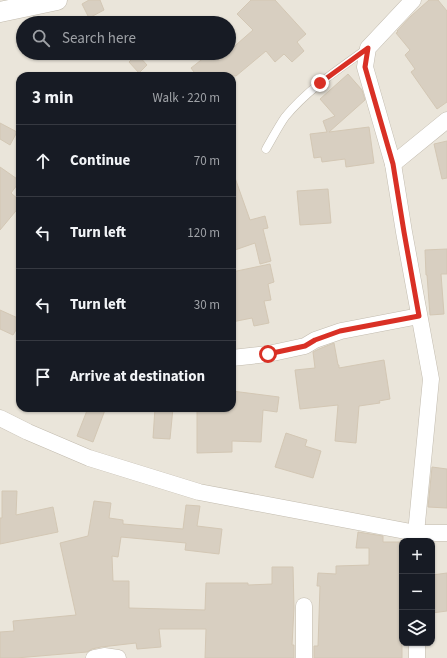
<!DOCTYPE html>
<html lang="en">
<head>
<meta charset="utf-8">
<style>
  :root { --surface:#171b24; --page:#242831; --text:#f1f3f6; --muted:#9ea1a6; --line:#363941 }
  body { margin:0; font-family:"Source Sans 3",sans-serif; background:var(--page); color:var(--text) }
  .controls { position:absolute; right:12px; bottom:12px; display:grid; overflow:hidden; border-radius:8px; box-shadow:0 1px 3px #0004 }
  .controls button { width:36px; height:36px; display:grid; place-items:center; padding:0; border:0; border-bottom:1px solid var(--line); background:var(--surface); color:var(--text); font:20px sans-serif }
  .stop { position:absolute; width:12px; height:12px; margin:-9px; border:3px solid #d93025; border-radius:50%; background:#fff }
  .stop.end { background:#d93025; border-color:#fff; box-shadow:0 1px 4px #0008 }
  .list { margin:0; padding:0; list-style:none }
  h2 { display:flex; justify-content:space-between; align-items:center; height:52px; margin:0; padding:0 16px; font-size:17px }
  h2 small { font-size:13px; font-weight:400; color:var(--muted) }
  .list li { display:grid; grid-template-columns:26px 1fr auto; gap:12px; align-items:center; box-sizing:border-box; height:72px; padding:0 16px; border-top:1px solid var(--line) }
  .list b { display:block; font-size:15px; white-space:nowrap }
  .list em { font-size:13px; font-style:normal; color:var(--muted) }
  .icon { flex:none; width:22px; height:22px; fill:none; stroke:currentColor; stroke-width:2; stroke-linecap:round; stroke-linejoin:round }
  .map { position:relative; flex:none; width:447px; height:658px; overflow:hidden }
  .search { position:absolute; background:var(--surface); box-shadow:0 1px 3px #0004; left:16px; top:16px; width:220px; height:44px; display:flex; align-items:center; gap:10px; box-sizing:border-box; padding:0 14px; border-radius:22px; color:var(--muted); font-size:15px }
  .panel { position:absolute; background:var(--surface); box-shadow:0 1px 3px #0004; left:16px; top:72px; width:220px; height:340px; border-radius:12px }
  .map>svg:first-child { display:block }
  .residential { fill:#eae5da; fill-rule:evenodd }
  .building { fill:#d8cfc1; stroke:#d3c7b4 }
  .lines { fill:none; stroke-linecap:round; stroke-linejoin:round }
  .service-casing { stroke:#c2bbae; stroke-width:9 }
  .minor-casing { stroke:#c2bbae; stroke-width:17 }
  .tertiary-casing { stroke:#c2bbae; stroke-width:21 }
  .service { stroke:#fff; stroke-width:8 }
  .minor { stroke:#fff; stroke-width:16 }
  .tertiary { stroke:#fff; stroke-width:20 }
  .route { stroke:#d93025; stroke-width:5 }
</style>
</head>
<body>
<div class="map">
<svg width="447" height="658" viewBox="0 0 447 658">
  <rect width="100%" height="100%" fill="#f6f3ec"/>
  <!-- residential -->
  <path class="residential" d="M 0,0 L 447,0 L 447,658 L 0,658 ZM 23,23 L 229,23 L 229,53 L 23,53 ZM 20,76 L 232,76 L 232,408 L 20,408 ZM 402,541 L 432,541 L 432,643 L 402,643 Z"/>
  <!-- building -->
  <g class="building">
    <path d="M 89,0 L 100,0 L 104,10 L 89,18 L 82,4 Z"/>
    <path d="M 251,0 L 275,0 L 306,34 L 297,42 L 304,51 L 292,62 L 284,54 L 275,62 L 266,51 L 236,76 L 197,76 L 191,68 L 210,53 L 229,53 L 229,51 L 253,30 L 237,14 Z"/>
    <path d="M 429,0 L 438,0 L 447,11 L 447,102 L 437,109 L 411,72 L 415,69 L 405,55 L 410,50 L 396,33 L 398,32 L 397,31 L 411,16 Z"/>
    <path d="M 137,54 L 147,65 L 139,73 L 129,62 Z"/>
    <path d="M 348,74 L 362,90 L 365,100 L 329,132 L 369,127 L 374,163 L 346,167 L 345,159 L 322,162 L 321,157 L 314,158 L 310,134 L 327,132 L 323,121 L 335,116 L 320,99 Z"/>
    <path d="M 0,123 L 17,132 L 10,145 L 0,139 Z"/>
    <path d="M 447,141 L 447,178 L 442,179 L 434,144 Z"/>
    <path d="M 0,167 L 20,181 L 11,193 L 20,201 L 20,206 L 0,230 Z"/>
    <path d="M 232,175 L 234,175 L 250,220 L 265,216 L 268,228 L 263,229 L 271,261 L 260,264 L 255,243 L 232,251 Z"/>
    <path d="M 328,189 L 331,223 L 300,225 L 297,191 Z"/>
    <path d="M 447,249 L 447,274 L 441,274 L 444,314 L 430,315 L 427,275 L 426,275 L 425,250 Z"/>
    <path d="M 270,264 L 274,282 L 268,284 L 271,300 L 264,301 L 269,323 L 254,326 L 252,318 L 232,322 L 232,272 Z"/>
    <path d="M 0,310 L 20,319 L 20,331 L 16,330 L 13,335 L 0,329 Z"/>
    <path d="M 334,343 L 338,365 L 339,365 L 339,368 L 384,360 L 390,399 L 379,401 L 380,403 L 359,406 L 356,443 L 335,441 L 338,405 L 300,409 L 295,370 L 315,368 L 313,352 L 319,349 Z"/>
    <path d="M 232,391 L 279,397 L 277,412 L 263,410 L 261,442 L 232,441 L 232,452 L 197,453 L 197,408 L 232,408 Z"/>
    <path d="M 88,408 L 99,408 L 105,410 L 93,442 L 77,436 Z"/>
    <path d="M 155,408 L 173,408 L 170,439 L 153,438 Z"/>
    <path d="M 286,433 L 307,440 L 305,446 L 321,451 L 313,478 L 275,467 Z"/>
    <path d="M 432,467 L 447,469 L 447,508 L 428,507 Z"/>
    <path d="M 2,491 L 17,491 L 16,515 L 53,507 L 58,532 L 0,544 L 0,518 L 2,518 Z"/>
    <path d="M 94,501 L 111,503 L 109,518 L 123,520 L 123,524 L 183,529 L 186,505 L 200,506 L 197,526 L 222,529 L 219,554 L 185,550 L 186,543 L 121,537 L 118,557 L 112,556 L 113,581 L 129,581 L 129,608 L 205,610 L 206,583 L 248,583 L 248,585 L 272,584 L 272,567 L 293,567 L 294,608 L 292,645 L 294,645 L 294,658 L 205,658 L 206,629 L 159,629 L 161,647 L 137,649 L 136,643 L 101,647 L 92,649 L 87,652 L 16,658 L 0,658 L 0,632 L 14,631 L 13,621 L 76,615 L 60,543 L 88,536 Z"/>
    <path d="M 358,532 L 383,536 L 383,542 L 402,542 L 402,598 L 400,623 L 402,623 L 402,658 L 314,658 L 314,646 L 318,646 L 320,586 L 317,586 L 318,573 L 336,574 L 336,566 L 369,565 L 369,548 L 356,548 Z"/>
    <path d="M 447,573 L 447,611 L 432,613 L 432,575 Z"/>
  </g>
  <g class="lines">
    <defs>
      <path id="service" d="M 266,149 C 272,139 278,127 285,117 C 308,89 339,69 368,48"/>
      <g id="minor">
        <path d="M 413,0 L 368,48 L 365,67 L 393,164 L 404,232 L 431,379 L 416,533 L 416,541"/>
        <path d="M 393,164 L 447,120"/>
        <path d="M 232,358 L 268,354 L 305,346 L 315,340 L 341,331 L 419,316"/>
        <path d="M 0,418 L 28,432 L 89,458 L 199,492 L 416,533 L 447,533"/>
        <path d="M 304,606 L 304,658"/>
        <path d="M 417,643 L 417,658"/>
        <path d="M 94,658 L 104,656 L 118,658"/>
      </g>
      <path id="tertiary" d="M 0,12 L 57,0"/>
    </defs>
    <!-- service casing -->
    <use href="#service" class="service-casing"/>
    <!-- minor casing -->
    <use href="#minor" class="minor-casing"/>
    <!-- tertiary casing -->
    <use href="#tertiary" class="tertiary-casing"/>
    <!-- service -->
    <use href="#service" class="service"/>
    <!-- minor -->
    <use href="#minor" class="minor"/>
    <!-- tertiary -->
    <use href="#tertiary" class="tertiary"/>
  </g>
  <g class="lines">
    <!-- route -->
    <path class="route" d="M 268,354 L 305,346 L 315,340 L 340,331 L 419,316 L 404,232 L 393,164 L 365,67 L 368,48 L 320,83"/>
  </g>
</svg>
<div class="controls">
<button>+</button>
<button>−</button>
<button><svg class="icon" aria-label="layers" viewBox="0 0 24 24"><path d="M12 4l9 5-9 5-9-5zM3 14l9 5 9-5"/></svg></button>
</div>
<div class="stop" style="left:268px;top:354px"></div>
<div class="stop end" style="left:320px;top:83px"></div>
<div class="search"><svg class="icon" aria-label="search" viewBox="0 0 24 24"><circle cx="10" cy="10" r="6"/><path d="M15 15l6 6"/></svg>Search here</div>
<section class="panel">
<h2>3 min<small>Walk · 220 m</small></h2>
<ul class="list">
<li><svg class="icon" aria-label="ahead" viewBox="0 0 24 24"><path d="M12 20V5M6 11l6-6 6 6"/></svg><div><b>Continue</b></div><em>70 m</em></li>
<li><svg class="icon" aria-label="left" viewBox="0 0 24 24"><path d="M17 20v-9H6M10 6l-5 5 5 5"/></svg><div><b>Turn left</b></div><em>120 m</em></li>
<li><svg class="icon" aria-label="left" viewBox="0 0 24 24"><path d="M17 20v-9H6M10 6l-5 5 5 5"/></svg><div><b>Turn left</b></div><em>30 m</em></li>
<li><svg class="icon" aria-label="arrive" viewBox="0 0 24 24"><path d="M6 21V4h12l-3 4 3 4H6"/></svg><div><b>Arrive at destination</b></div></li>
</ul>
</section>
</div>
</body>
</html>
